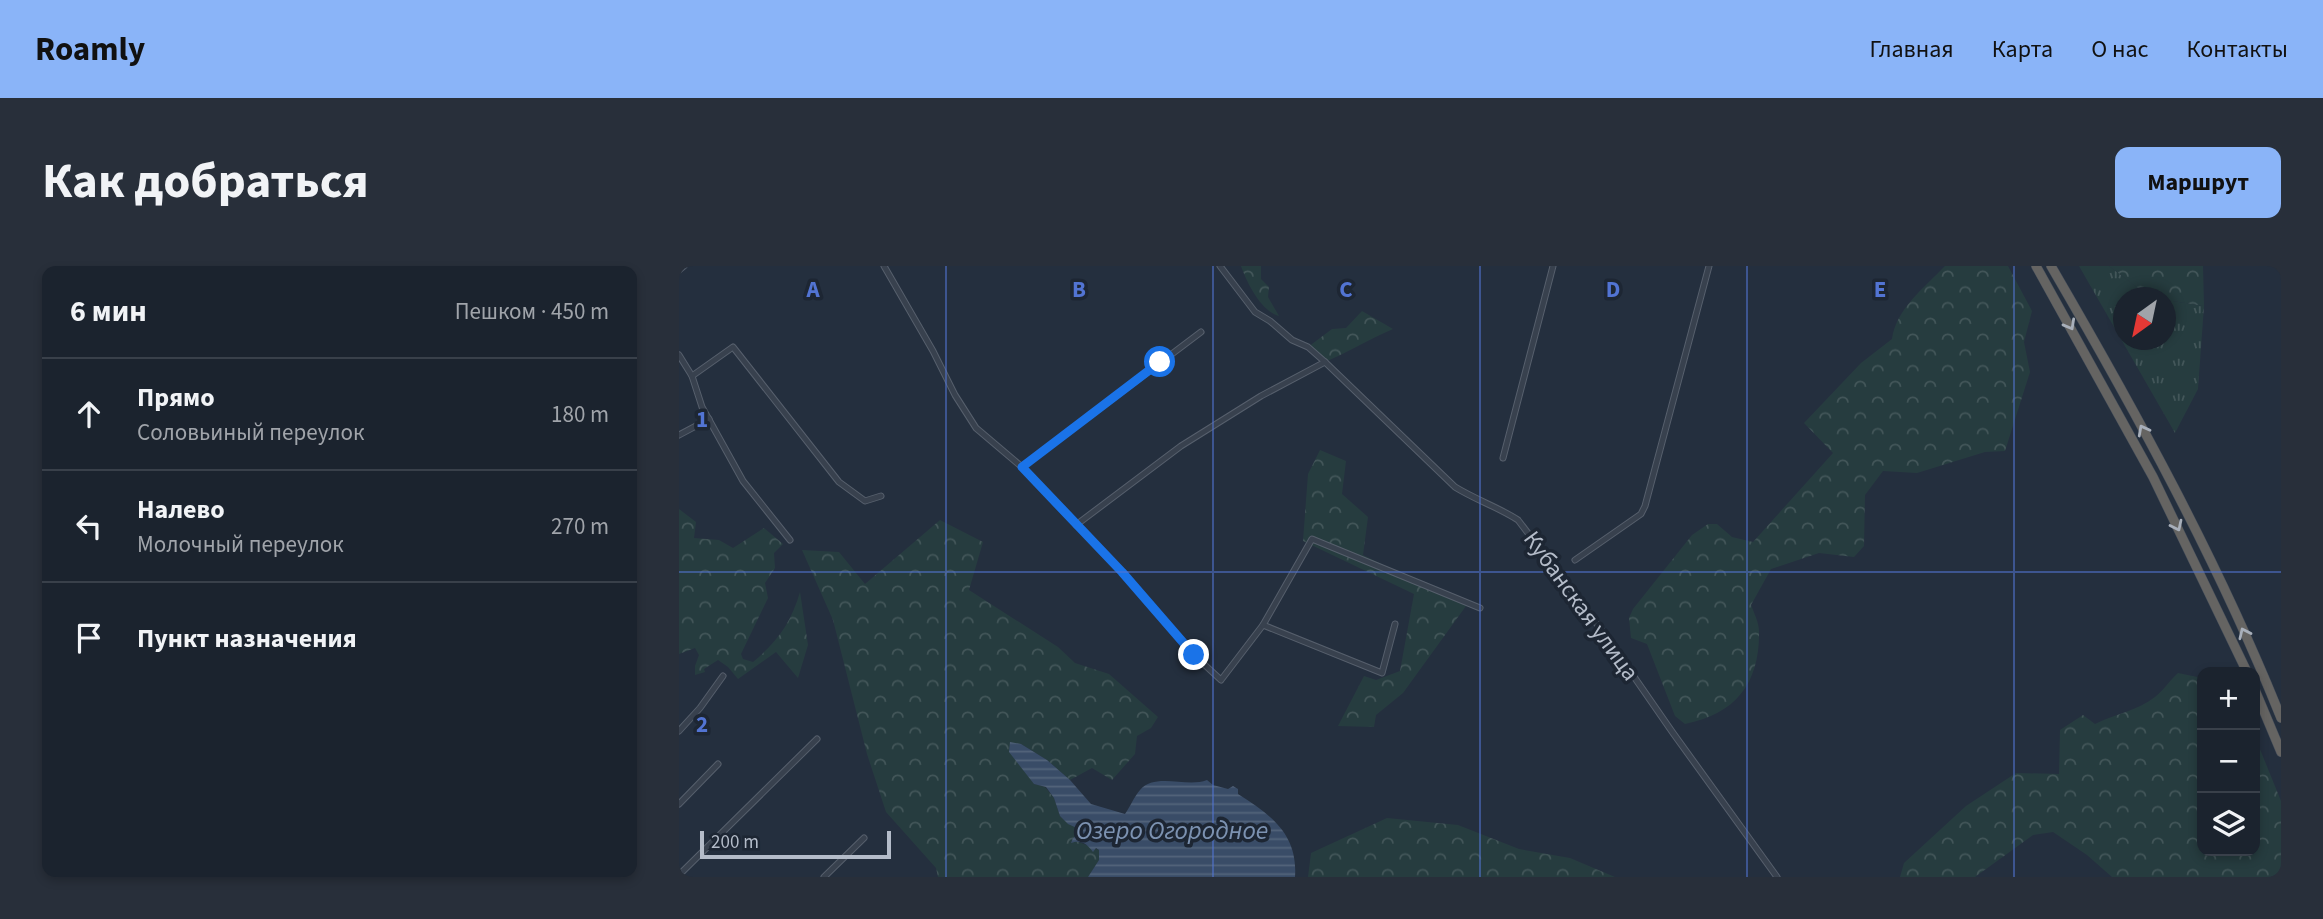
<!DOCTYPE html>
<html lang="ru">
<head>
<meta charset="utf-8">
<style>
  :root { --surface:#1b232e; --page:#282f3a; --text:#f1f3f6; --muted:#a0a4aa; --line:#39404a; --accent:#8ab4f8 }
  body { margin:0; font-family:"Source Sans 3",sans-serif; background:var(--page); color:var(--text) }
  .controls { position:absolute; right:21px; bottom:21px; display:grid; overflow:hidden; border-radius:14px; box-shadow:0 4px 10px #0003 }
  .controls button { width:63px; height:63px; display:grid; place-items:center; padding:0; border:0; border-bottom:2px solid var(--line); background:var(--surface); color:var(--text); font:35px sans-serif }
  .compass { position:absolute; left:1434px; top:21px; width:63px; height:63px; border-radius:50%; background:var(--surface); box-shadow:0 4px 10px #0003; rotate:213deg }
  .scale { position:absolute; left:21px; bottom:18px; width:191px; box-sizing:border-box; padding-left:7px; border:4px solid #b4bcc9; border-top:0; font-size:19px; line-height:24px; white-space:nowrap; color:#b4bcc9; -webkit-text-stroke:5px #1d2633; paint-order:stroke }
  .stop { position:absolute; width:21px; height:21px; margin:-16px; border:5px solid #1a73e8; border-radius:50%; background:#fff }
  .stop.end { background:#1a73e8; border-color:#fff; box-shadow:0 2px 7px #0008 }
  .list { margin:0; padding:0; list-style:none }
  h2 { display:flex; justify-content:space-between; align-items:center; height:91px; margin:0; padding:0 28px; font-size:30px }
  h2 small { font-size:23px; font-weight:400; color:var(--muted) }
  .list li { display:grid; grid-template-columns:46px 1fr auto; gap:21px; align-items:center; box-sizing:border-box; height:112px; padding:0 28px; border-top:2px solid var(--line) }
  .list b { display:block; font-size:26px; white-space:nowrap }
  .list p { margin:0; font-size:23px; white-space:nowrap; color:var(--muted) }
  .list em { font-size:23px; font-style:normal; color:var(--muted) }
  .icon { flex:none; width:38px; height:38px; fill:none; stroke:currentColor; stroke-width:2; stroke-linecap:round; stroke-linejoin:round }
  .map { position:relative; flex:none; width:1602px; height:611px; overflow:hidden; border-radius:14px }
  header { display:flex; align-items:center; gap:42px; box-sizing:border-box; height:98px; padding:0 35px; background:var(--accent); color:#111 }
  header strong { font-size:33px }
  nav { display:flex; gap:38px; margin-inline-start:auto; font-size:24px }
  .intro { display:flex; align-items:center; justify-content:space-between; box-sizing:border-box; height:168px; padding:0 42px }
  h1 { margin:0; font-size:49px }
  .button { padding:18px 32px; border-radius:14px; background:var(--accent); color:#111; font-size:24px; font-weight:700 }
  main { display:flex; gap:42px; padding:0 42px }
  aside { flex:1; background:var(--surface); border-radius:14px; box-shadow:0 4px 10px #0003 }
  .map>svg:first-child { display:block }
  .grass { fill:url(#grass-tufts) }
  .forest { fill:url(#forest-crowns) }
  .water { fill:url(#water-rules) }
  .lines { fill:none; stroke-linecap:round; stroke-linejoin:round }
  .minor-casing { stroke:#565f6c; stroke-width:7 }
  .trunk-casing { stroke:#434c59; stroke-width:10 }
  .minor { stroke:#38414e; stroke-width:5 }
  .trunk { stroke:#656462; stroke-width:9 }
  .oneway { stroke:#a8afba }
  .route { stroke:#1a73e8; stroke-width:9 }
  .grid { fill:none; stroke:#5274d3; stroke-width:2; stroke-opacity:0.55 }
  .labels { text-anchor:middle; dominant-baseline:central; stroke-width:7; stroke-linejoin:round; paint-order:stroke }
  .street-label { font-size:24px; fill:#b4bcc9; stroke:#1d2633 }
  .water-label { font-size:26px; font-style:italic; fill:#7c92b1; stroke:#1d2633 }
  .grid-label { font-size:23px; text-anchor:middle; font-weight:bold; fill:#5274d3; stroke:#1d2633; stroke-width:7; stroke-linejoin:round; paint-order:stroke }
</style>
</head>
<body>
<header>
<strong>Roamly</strong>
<nav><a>Главная</a><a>Карта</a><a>О нас</a><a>Контакты</a></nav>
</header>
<div class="intro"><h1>Как добраться</h1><a class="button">Маршрут</a></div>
<main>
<aside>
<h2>6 мин<small>Пешком · 450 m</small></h2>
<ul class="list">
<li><svg class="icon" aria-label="ahead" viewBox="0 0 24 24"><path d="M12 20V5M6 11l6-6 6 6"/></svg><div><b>Прямо</b><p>Соловьиный переулок</p></div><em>180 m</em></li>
<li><svg class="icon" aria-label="left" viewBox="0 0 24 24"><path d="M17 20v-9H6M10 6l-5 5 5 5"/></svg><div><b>Налево</b><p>Молочный переулок</p></div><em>270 m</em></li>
<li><svg class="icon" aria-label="arrive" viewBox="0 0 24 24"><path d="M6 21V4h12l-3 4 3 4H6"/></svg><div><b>Пункт назначения</b></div></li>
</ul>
</aside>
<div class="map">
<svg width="1602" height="611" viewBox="0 0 1602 611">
  <defs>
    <pattern id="grass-tufts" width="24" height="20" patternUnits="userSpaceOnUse" patternTransform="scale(1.75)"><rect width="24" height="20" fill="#263c3f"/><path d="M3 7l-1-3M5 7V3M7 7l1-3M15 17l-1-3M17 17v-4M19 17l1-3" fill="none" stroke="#435659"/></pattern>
    <pattern id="forest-crowns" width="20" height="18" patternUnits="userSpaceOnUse" patternTransform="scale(1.75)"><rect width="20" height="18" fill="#263c3f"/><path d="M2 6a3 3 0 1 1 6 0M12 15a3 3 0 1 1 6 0" fill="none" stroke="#435659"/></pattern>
    <pattern id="water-rules" width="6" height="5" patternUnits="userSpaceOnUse" patternTransform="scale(1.75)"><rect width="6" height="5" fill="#394c67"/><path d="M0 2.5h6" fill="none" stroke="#53647b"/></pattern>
  </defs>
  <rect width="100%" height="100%" fill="#242f3e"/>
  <!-- grass -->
  <path class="grass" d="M 1400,0 L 1430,0 L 1471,31 L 1444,32 L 1444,74 L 1486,74 L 1487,34 L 1525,40 L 1519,123 L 1496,167 Z"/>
  <!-- forest -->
  <g class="forest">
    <path d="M 562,0 L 582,0 L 582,13 L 590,21 L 589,31 L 600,50 C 582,45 568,17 562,0 Z"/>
    <path d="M 1266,0 L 1329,0 L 1353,45 L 1345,76 L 1351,106 L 1326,185 L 1306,186 L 1238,207 L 1204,205 L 1186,229 L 1185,280 L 1175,291 L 1140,287 L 1092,303 L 1072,339 C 1075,347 1080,357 1080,365 C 1081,417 1057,448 1006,458 L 996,450 L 968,378 L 952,372 L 950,352 L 954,343 L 1013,269 L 1029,258 L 1038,258 L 1053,271 L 1074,276 L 1154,187 L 1125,157 L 1182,97 L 1213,73 C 1217,43 1245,22 1266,0 Z"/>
    <path d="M 1430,0 L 1524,0 L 1525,40 L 1487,34 L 1486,32 L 1471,31 Z"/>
    <path d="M 683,45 L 714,63 C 690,73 670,86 646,96 L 629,81 L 653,63 L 667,62 Z"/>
    <path d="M 641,184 L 667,195 L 663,228 L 689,251 L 684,289 L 787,340 L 724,427 L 697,449 L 695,461 L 659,460 L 685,410 L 697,414 L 721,405 L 735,328 L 624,275 L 629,208 Z"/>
    <path d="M 0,243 L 17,256 L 15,272 L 40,274 L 54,282 L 85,262 L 104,278 L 95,287 L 96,302 L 86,317 L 89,332 L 62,388 L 64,393 L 74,396 C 98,376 112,357 121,326 L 129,379 L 119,412 L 97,386 L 59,413 L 49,401 L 39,394 L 25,403 L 26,406 L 16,409 L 16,400 L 20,389 L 16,382 L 0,388 Z"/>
    <path d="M 261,254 L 304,276 L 290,324 L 379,381 L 396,397 L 430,408 L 479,451 L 472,462 L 458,470 L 456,488 L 433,514 L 413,502 L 391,514 L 368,494 L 342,478 L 346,505 L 355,518 L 366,521 L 375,532 L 381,550 L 400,563 L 397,575 L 420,584 L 420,594 L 409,611 L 259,611 L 257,602 L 207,546 L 188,488 L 154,354 L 123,284 L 160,286 L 186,318 Z"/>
    <path d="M 1499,407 L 1523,412 L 1523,585 L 1576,585 L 1576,471 L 1602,535 L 1602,611 L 1433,611 L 1408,589 L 1374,566 L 1354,569 L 1296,611 L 1221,611 L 1225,597 L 1287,540 L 1337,507 L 1380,508 L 1381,464 L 1404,449 L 1416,458 C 1436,448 1458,445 1476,431 C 1485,424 1491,414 1499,407 Z"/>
    <path d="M 708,552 L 779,559 L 840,583 L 891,592 L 936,611 L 629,611 L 632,587 Z"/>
  </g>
  <!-- water -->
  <path class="water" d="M 331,476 L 342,478 L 368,494 L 391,514 L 412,538 L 446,548 C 451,541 455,531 461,524 C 476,506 508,522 528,514 L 534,519 L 549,523 L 554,520 L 559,523 L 559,528 C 592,549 619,568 616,611 L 409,611 L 420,594 L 420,584 L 417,582 L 414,586 C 409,579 403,573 392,577 L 394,572 L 400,568 L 400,563 L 389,558 L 381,550 L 375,532 L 367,521 L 355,518 L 330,486 Z"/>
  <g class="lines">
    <defs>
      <g id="minor">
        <path d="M 205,0 L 254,85 L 276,129 L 297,162 L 343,201 L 443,306 L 515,389 L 542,414 L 584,359 L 703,407 L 716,358"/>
        <path d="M 541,0 L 576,46 L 591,55 L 613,74 L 629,81 L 646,96 L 776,221 C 797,234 819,241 839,254 L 924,366 L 994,467 L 1098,611"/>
        <path d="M 0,4 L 5,0"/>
        <path d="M 0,89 L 13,110 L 23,141 L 64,215 L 111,274"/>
        <path d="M 13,110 L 54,81 L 160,216 L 186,235 L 202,230"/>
        <path d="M 0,169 L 30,153"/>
        <path d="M 824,192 L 874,0"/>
        <path d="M 343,201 L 522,66"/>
        <path d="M 397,259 L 502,180 L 582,130 L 646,96"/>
        <path d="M 896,294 L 962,248 L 966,240 L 1030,0"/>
        <path d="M 584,359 L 633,273 L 801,342"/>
        <path d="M 0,465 L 21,442 L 44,410"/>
        <path d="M 0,538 L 39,498"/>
        <path d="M 0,609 L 138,473"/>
        <path d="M 145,611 L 185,572"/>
      </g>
      <g id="trunk">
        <path d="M 1357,0 L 1474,211 L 1568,406"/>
        <path d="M 1372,0 C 1457,146 1539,295 1602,452"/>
        <path d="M 1576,424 L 1602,486"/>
      </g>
    </defs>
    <!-- minor casing -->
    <use href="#minor" class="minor-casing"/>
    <!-- trunk casing -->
    <use href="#trunk" class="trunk-casing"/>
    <!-- minor -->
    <use href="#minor" class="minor"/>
    <!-- trunk -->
    <use href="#trunk" class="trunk"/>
  </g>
  <!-- one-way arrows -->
  <defs><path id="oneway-chevron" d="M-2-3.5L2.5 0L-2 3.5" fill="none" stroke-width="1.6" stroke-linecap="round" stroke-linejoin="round" transform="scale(1.75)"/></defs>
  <g class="oneway">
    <use href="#oneway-chevron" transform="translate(1391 59) rotate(61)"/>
    <use href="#oneway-chevron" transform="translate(1464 164) rotate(-118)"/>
    <use href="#oneway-chevron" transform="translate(1498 260) rotate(64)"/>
    <use href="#oneway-chevron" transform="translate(1565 367) rotate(-115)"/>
  </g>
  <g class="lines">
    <!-- route -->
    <path class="route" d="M 481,96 L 343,201 L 443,306 L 515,389"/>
  </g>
  <!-- grid -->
  <path class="grid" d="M 267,0 L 267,611M 534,0 L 534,611M 801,0 L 801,611M 1068,0 L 1068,611M 1335,0 L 1335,611M 0,306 L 1602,306"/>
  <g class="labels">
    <!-- street labels -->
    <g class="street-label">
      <text transform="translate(902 340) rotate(54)">Кубанская улица</text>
    </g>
    <!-- water labels -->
    <g class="water-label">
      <text x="493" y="564">Озеро Огородное</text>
    </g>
  </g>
  <g class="grid-label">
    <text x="134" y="31">A</text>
    <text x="400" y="31">B</text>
    <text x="667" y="31">C</text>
    <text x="934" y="31">D</text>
    <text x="1201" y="31">E</text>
    <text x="23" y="161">1</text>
    <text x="23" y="466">2</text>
  </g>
</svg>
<div class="controls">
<button>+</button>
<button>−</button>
<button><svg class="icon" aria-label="layers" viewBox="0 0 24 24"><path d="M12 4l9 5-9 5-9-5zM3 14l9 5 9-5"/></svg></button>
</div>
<svg class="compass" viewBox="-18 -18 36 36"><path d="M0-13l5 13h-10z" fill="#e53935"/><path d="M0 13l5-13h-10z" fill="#a0a4aa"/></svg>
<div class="scale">200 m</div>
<div class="stop" style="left:481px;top:96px"></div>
<div class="stop end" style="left:515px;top:389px"></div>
</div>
</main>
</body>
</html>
